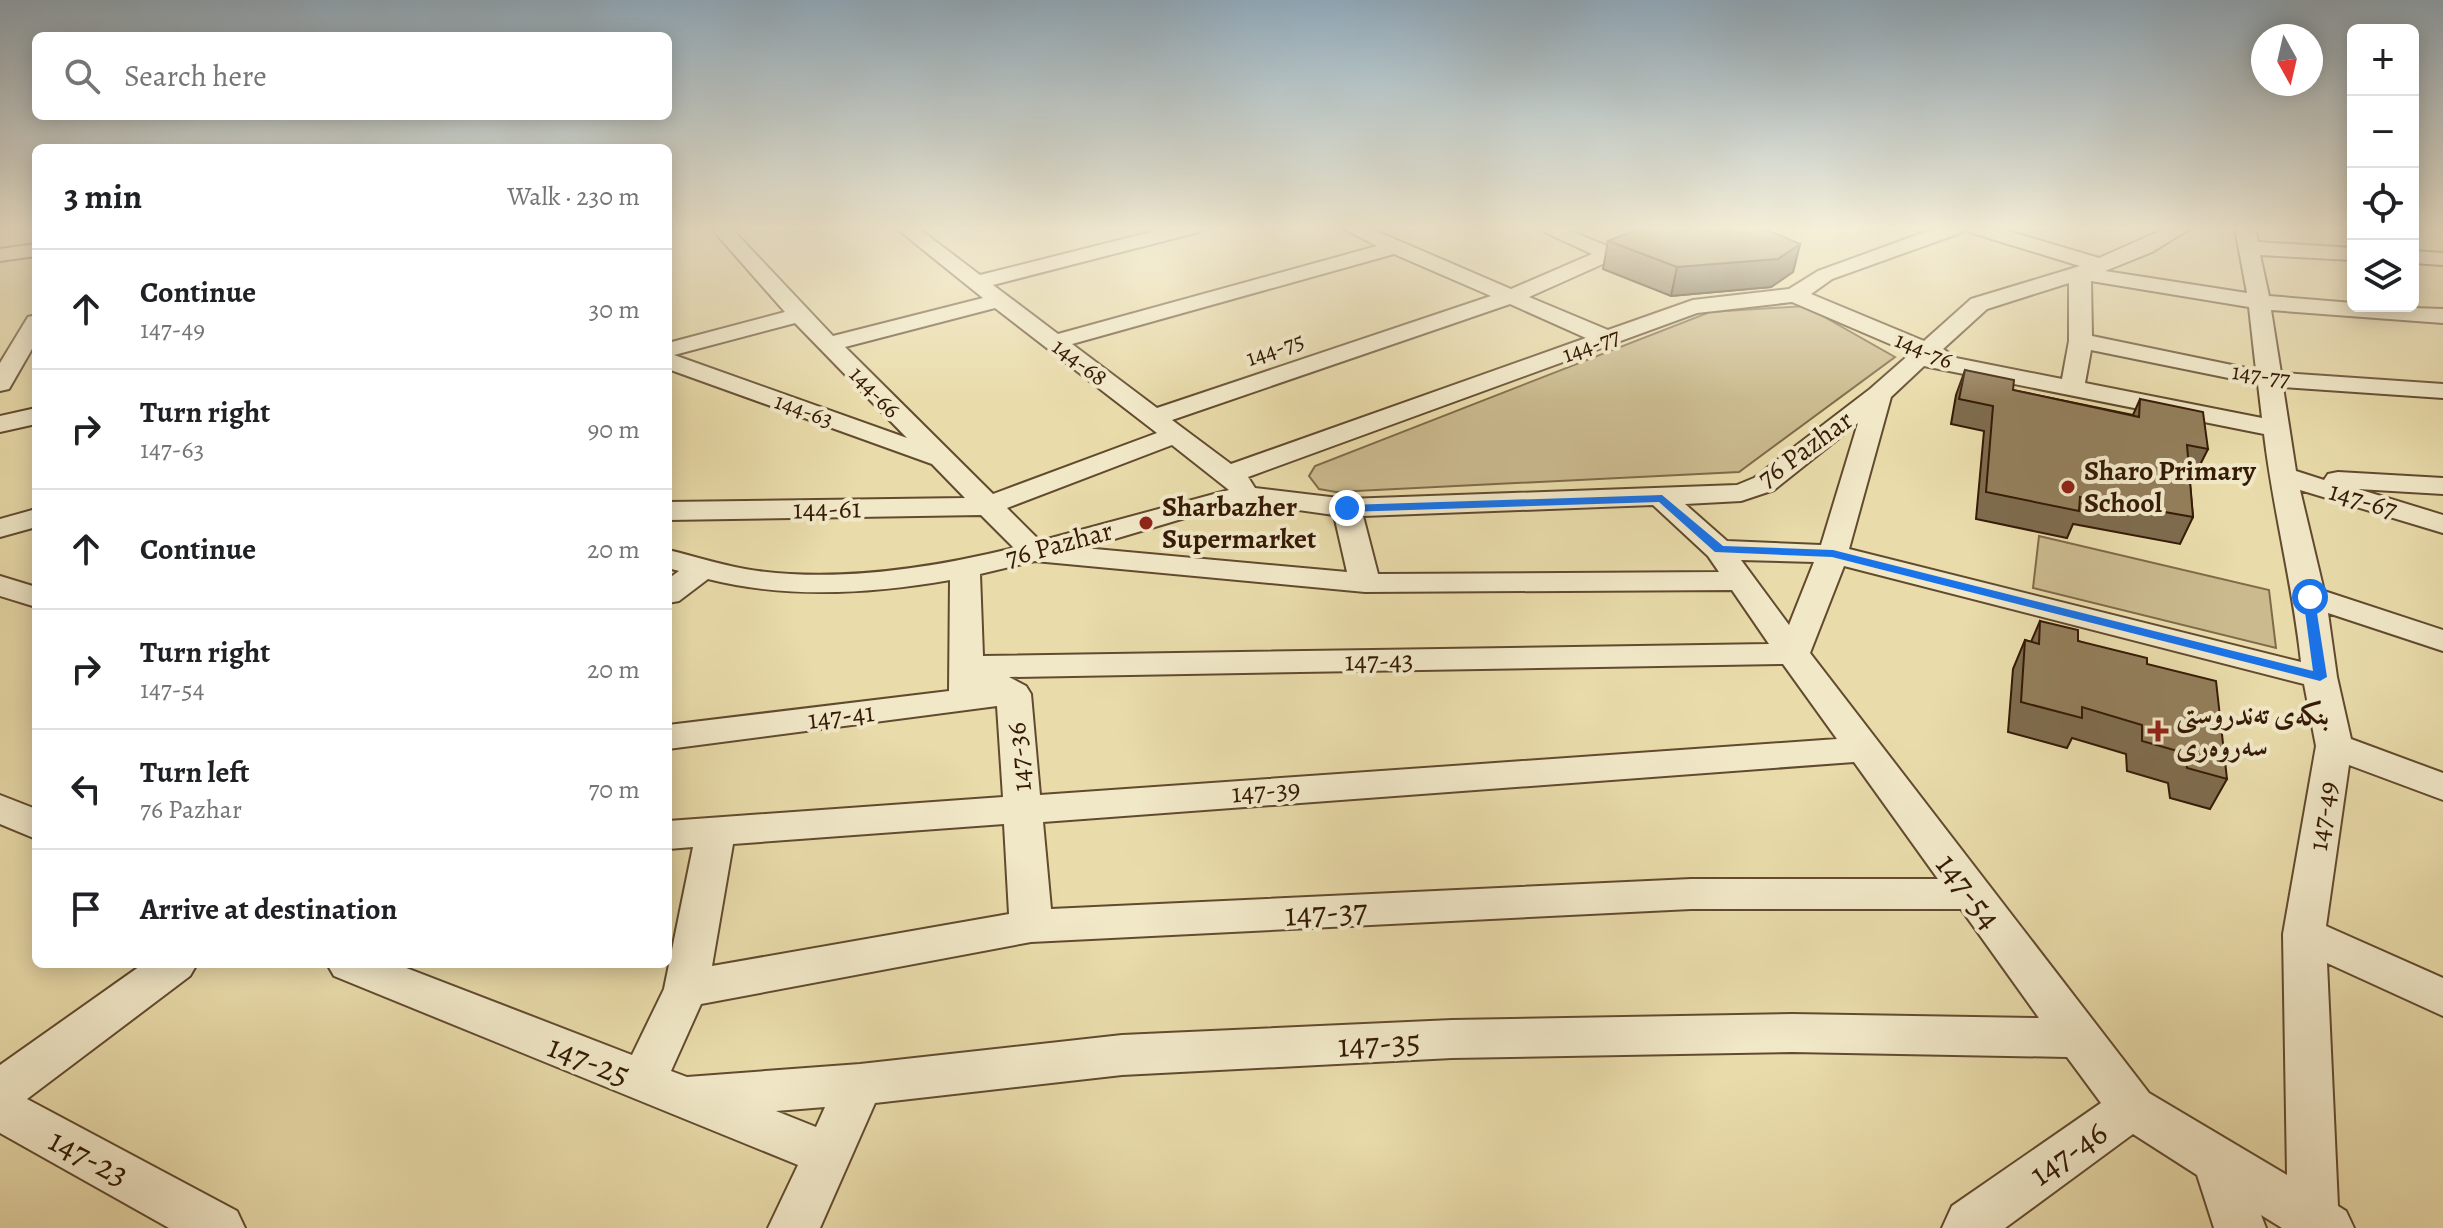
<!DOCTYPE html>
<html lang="en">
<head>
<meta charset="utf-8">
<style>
  :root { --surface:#fff; --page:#f6f6f6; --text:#202124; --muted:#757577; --line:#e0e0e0 }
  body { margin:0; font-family:Alegreya,Amiri,serif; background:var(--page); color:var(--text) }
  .controls { position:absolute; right:24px; top:24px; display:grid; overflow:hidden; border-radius:12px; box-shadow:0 4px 20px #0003 }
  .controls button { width:72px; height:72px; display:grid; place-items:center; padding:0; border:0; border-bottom:2px solid var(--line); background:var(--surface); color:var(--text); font:40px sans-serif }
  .compass { position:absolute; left:2251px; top:24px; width:72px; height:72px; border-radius:50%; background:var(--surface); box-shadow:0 4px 20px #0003; rotate:172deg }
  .stop { position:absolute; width:24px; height:24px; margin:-18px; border:6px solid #1a73e8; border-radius:50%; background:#fff }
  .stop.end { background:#1a73e8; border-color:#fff; box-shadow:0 2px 8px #0008 }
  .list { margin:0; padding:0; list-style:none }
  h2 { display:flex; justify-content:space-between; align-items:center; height:104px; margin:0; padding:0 32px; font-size:34px }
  h2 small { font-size:26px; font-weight:400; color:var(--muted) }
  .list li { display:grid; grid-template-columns:52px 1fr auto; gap:24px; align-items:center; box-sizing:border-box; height:120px; padding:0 32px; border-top:2px solid var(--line) }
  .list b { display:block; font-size:30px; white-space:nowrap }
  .list p { margin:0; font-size:26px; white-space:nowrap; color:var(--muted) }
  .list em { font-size:26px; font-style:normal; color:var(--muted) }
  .icon { flex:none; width:44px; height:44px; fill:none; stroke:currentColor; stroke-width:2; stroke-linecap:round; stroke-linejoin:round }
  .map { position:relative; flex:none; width:2443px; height:1228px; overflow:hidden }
  .search { position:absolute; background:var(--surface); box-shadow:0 4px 20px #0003; left:32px; top:32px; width:640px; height:88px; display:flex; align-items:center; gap:20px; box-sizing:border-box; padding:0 28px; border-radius:12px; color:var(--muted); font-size:30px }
  .panel { position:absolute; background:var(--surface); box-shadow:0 4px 20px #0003; left:32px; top:144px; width:640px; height:824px; border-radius:12px }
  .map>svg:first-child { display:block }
  .green { fill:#caba8e; stroke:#806a4a; stroke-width:2 }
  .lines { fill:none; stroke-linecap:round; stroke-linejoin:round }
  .minor-casing { stroke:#624a2f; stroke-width:4 }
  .minor { fill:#f1e8c8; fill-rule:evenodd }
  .wall { fill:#7e6c4e; stroke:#351a06; stroke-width:2 }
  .shaded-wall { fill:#675840; stroke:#351a06; stroke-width:2 }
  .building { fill:#937e5b; stroke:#351a06; stroke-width:2 }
  .route { fill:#1a73e8 }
  .poi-dot { fill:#8f2418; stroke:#f1e8c8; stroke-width:3 }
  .labels { text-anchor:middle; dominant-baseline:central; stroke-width:8; stroke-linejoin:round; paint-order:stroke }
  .far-street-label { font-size:24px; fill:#351a06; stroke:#f1e8c8 }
  .street-label { font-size:28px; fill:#351a06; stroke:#f1e8c8 }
  .poi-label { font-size:28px; font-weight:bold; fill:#351a06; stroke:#f1e8c8; text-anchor:start }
  .near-street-label { font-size:34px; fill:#351a06; stroke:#f1e8c8 }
</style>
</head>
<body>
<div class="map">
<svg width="2443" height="1228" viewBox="0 0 2443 1228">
  <rect width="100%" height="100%" fill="#e9dbaa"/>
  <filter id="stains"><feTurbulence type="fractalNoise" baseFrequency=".0025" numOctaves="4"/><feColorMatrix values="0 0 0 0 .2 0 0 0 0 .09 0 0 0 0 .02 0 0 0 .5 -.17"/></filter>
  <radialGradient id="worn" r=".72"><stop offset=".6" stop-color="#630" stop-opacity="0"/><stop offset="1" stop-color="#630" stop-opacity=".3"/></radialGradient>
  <!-- green -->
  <g class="green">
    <path d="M 1805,306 L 1895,357 L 1739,472 L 1336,492 L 1319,489 L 1309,476 L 1315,466 L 1710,312 Z"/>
    <path d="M 2039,536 L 2269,590 L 2276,648 L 2033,588 Z"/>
  </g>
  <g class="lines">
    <defs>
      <g id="minor">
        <path d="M 711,228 L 731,228 L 833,336 L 983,298 L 896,228 L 918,228 L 980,275 L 1167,228 L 1201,228 L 1199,232 L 993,285 L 1058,334 L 1377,246 L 1342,228 L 1369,228 L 1511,289 L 1592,254 L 1536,228 L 1563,228 L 1610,247 L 1663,228 L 1692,228 L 1690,232 L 1616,258 L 1529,297 L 1608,330 L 1693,300 L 1789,289 L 1818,271 L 1936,228 L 1965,228 L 1963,232 L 1832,279 L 1811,294 L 1924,341 L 1971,299 L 2080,266 L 1969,232 L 1967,228 L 1998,228 L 2099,258 L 2167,228 L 2191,228 L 2152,252 L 2105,271 L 2247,293 L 2235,228 L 2255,228 L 2258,242 L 2353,248 L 2353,260 L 2260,255 L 2269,296 L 2353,303 L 2353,306 L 2443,309 L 2443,323 L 2271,310 L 2281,373 L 2443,384 L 2443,398 L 2283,387 L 2296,471 L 2324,480 L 2328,474 L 2338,472 L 2443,478 L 2443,494 L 2358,489 L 2443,515 L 2443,533 L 2300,490 L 2324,591 L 2443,630 L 2443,651 L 2328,613 L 2337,677 L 2351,739 L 2443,773 L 2443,800 L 2349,765 L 2326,926 L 2443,978 L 2443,1016 L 2327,963 L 2338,1206 L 2346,1211 L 2354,1228 L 2282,1228 L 2261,1215 L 2266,1228 L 2214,1228 L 2197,1175 L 2133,1134 L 2005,1228 L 1942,1228 L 1952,1206 L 2101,1103 L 2067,1057 L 1792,1052 L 1452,1058 L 1122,1075 L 875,1103 L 820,1228 L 768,1228 L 798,1165 L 334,976 L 327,964 L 396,964 L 632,1055 L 664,989 L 693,847 L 668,849 L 668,821 L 1003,797 L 997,706 L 668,749 L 668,725 L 949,691 L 950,580 C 870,594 787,599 708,579 L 679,601 L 668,603 L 668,579 L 679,571 L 668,568 L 668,550 C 698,557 727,567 758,571 C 842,582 932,568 1014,548 L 981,515 L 668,520 L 668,502 L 965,498 L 932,464 L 668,369 L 668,343 L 785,312 ZM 1394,254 L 1491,296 L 1157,408 L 1072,344 ZM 2091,281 L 2249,307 L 2256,370 L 2092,336 ZM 2069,283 L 2069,341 L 2062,379 L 1956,358 L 1943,349 L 1987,309 ZM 1792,302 L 1911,353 L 1870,389 L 1754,478 L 1737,485 L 1347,499 L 1255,488 L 1248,477 L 1697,313 ZM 1510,304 L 1586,338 L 1231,464 L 1172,420 ZM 995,308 L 1144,423 L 1157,433 L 993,494 L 845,347 ZM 795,323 L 907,438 L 674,355 ZM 2091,350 L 2258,384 L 2262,418 L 2085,383 ZM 1924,366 L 2264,434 C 2273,511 2293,585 2301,662 L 1849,549 L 1891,397 ZM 1858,423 L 1821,545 L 1727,541 L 1685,504 L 1741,501 L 1774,490 ZM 1172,445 L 1229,490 L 1040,541 L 1007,508 ZM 1255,504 L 1334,515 L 1347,572 L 1084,548 L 1195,515 ZM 1653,505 L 1708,556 L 1719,572 L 1378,574 L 1363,516 ZM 1741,560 L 1814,562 L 1789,625 ZM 1035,561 L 1365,592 L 1732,590 L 1769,644 L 983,656 L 980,574 ZM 1844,566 L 2304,684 L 2316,746 L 2283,934 L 2287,1175 L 2149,1093 L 1810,653 ZM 1783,664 L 1837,739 L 1040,795 L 1031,694 L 1026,686 L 1009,677 ZM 1854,762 L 1938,879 L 1691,879 L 1051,909 L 1043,822 ZM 1004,824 L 1009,914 L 712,966 L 733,844 ZM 1691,909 L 1961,909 L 2039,1018 L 1792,1014 L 1452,1020 L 1122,1035 L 860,1064 L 687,1077 L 671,1071 L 701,1004 L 1031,942 ZM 825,1107 L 816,1127 L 776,1111 Z"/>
        <path d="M 36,244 L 36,256 L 0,261 L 0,249 Z"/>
        <path d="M 2413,251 L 2443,253 L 2443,265 L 2413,263 Z"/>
        <path d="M 36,315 L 36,342 L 9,389 L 0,391 L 0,363 L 28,317 Z"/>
        <path d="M 36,408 L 36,424 L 0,432 L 0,416 Z"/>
        <path d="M 36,509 L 36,527 L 0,537 L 0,519 Z"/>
        <path d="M 0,576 L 36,587 L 36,607 L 0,596 Z"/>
        <path d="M 0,795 L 36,809 L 36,839 L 0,824 Z"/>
        <path d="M 143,964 L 197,964 L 190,976 L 27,1099 L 237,1211 L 245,1228 L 169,1228 L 0,1133 L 0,1065 Z"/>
      </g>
    </defs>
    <!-- minor casing -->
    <use href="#minor" class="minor-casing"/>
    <!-- minor -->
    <use href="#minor" class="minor"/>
  </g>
  <!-- wall -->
  <g class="wall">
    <path d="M 1608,241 L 1800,244 L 1793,272 L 1771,287 L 1671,296 L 1603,269 Z"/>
    <path d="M 1965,370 L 2013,390 L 2133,415 L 2140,399 L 2208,449 L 2195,475 L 2189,474 L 2193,517 L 2180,544 L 2073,524 L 2067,538 L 1976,519 L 1984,431 L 1951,424 L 1956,395 Z"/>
    <path d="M 2040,621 L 2078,641 L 2147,664 L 2227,779 L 2210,809 L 2170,798 L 2168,783 L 2127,771 L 2126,754 L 2072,738 L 2067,748 L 2008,732 L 2013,669 L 2025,640 L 2031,642 Z"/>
  </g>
  <!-- shaded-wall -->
  <path class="shaded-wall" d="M 1800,244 L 1793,272 L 1771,287 L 1671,296 L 1677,267 Z"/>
  <!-- building -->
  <g class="building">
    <path d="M 1641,228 L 1763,228 L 1800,244 L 1778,259 L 1677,267 L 1608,241 Z"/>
    <path d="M 1965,370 L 2014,380 L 2013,390 L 2139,417 L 2140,399 L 2203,412 L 2208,449 L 2187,445 L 2193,517 L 2080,497 L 2079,511 L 1986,492 L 1993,406 L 1959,399 Z"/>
    <path d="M 2040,621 L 2078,630 L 2078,641 L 2147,658 L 2147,664 L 2216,681 L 2227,779 L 2187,768 L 2185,753 L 2142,741 L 2142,725 L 2082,707 L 2082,718 L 2021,702 L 2025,640 L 2039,644 Z"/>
  </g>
  <!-- sky -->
  <linearGradient id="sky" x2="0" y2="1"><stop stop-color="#90a9b9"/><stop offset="0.57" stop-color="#f5efd9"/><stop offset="1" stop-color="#f5efd9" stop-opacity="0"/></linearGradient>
  <rect width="2443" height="400" fill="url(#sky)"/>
  <!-- route -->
  <path class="route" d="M 1662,495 L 1723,546 L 1833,550 L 2313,671 L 2303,597 L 2314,594 L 2327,677 L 2320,681 L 1832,557 L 1715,552 L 1659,502 L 1347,512 L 1341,508 L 1347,505 Z"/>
  <!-- markers -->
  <g class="poi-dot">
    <circle cx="2068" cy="487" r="8"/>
    <circle cx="1146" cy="523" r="8"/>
    <path d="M2154 719h8v8h8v8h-8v8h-8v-8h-8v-8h8z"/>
  </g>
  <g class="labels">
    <!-- far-street labels -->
    <g class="far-street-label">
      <text transform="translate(1591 345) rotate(-20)">144-77</text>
      <text transform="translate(1275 349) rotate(-19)">144-75</text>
      <text transform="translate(1924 350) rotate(23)">144-76</text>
      <text transform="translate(1080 362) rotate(37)">144-68</text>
      <text transform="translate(2261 375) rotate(8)">147-77</text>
      <text transform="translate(875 392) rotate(46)">144-66</text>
      <text transform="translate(804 410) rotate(20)">144-63</text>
    </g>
    <!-- street labels -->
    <g class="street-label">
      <text transform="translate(1805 449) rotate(-36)">76 Pazhar</text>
      <text transform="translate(2363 500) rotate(17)">147-67</text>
      <text transform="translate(827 509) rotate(-1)">144-61</text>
      <text transform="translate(1059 544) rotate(-15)">76 Pazhar</text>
      <text transform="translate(1379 661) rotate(-1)">147-43</text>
      <text transform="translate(841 716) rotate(-7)">147-41</text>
      <text transform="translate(1019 757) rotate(-95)">147-36</text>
      <text transform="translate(1266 791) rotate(-4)">147-39</text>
      <text transform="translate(2323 816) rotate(-81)">147-49</text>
    </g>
    <!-- poi labels -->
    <g class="poi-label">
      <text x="2084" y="471">Sharo Primary<tspan x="2084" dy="32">School</tspan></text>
      <text x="1162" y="507">Sharbazher<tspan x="1162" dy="32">Supermarket</tspan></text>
      <text x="2176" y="715">بنکەی تەندروستی<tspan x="2176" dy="32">سەروەری</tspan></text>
    </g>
    <!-- near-street labels -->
    <g class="near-street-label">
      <text transform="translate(1969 891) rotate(53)">147-54</text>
      <text transform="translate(1326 912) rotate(-3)">147-37</text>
      <text transform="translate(1379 1043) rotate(-3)">147-35</text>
      <text transform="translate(589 1060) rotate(22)">147-25</text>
      <text transform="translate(2068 1153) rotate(-35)">147-46</text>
      <text transform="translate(89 1157) rotate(28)">147-23</text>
    </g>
  </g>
  <rect width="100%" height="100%" filter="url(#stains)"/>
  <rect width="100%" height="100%" fill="url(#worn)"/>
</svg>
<div class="controls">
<button>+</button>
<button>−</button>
<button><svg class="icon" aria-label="locate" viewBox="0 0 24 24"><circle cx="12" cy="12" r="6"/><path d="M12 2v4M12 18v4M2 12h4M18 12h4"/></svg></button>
<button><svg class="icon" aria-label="layers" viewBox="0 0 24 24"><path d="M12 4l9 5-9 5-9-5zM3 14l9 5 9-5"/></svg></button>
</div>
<svg class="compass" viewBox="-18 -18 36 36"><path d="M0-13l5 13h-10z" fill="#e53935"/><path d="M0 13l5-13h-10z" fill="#757577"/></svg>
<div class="stop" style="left:2310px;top:597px"></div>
<div class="stop end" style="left:1347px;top:508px"></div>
<div class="search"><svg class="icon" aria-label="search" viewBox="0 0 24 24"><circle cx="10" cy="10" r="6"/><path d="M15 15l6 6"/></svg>Search here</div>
<section class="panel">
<h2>3 min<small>Walk · 230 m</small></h2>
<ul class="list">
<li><svg class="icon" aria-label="ahead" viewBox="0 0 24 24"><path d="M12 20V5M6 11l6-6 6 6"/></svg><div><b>Continue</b><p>147-49</p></div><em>30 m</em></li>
<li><svg class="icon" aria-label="right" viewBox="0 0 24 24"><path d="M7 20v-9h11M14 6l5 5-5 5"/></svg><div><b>Turn right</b><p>147-63</p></div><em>90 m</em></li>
<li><svg class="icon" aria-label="ahead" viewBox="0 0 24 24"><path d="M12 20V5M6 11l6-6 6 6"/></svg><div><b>Continue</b></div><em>20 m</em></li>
<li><svg class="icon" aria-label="right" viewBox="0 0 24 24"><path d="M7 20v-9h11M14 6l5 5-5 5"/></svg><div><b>Turn right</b><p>147-54</p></div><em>20 m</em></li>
<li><svg class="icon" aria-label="left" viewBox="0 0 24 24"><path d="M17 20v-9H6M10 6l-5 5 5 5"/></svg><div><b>Turn left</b><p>76 Pazhar</p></div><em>70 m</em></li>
<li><svg class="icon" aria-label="arrive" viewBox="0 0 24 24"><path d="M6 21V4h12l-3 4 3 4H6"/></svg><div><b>Arrive at destination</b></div></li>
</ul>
</section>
</div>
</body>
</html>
